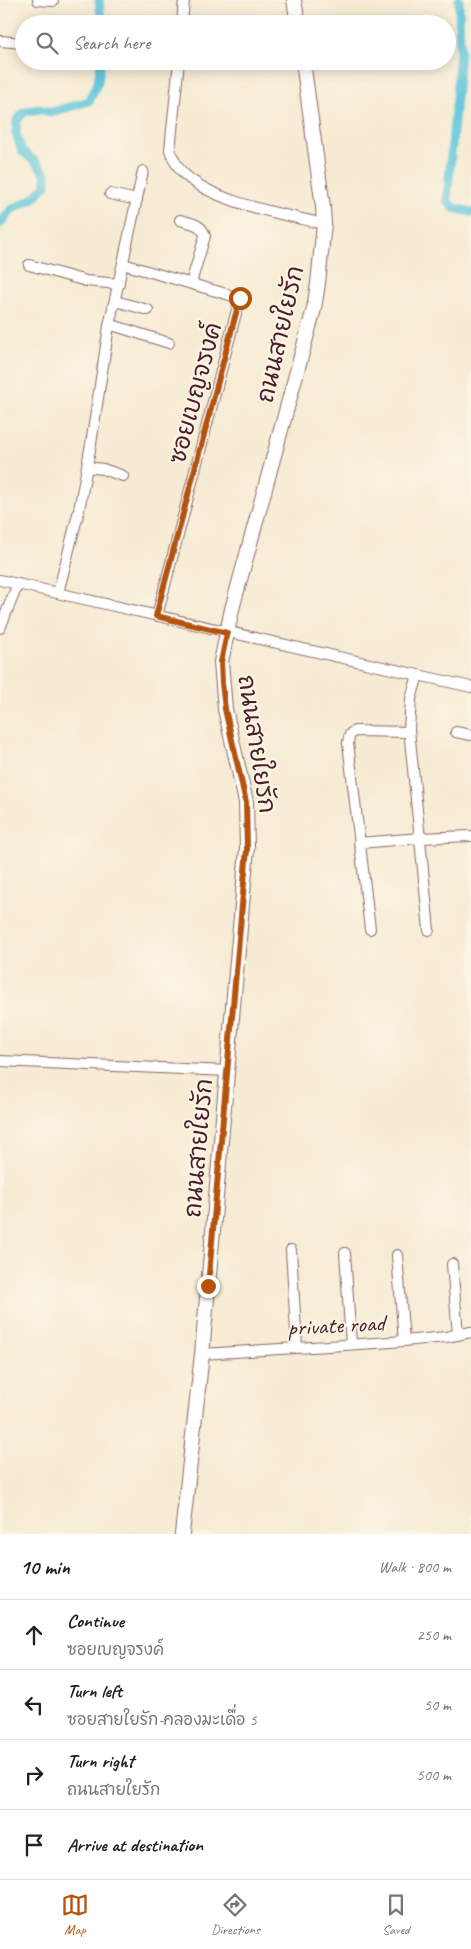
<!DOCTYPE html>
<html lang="en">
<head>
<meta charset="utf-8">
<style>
  :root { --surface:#fff; --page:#f6f6f6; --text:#202124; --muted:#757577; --line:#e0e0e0; --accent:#b45309 }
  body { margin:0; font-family:Caveat,"Playpen Sans Thai",sans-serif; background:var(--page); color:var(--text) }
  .stop { position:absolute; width:15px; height:15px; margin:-11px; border:4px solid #b45309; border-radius:50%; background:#fff }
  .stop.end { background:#b45309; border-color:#fff; box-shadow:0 1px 5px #0008 }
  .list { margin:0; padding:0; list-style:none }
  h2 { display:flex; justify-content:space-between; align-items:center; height:65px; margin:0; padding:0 20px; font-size:21px }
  h2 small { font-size:16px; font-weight:400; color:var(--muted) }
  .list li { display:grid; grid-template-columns:32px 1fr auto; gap:15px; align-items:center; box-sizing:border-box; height:70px; padding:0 20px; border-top:1px solid var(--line) }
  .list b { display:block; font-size:19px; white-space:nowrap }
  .list p { margin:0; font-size:16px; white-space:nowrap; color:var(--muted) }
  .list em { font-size:16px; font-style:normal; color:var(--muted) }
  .icon { flex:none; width:28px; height:28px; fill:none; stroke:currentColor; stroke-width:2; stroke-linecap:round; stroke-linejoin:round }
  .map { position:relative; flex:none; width:471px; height:1534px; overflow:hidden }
  .search { position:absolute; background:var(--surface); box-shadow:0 2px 12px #0003; left:15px; right:15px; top:15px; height:55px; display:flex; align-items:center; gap:12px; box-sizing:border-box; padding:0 18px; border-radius:28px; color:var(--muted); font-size:19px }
  .sheet { height:345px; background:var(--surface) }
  nav { display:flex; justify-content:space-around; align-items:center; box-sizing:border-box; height:70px; border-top:1px solid var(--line); background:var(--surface); font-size:14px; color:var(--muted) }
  nav a { display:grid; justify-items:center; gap:2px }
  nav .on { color:var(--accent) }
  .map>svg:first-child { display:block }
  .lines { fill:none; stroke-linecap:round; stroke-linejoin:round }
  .canal { stroke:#5dc5da; stroke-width:9 }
  .street-casing { stroke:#866666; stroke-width:12 }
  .secondary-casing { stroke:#866666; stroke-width:16 }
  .street { stroke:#fff; stroke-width:10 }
  .secondary { stroke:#fff; stroke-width:14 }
  .route { stroke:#b45309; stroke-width:6 }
  .labels { text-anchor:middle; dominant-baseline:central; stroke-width:4; stroke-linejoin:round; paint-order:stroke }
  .street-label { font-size:24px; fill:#4a1f2b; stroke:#fcf5e5 }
</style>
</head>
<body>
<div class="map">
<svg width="471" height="1534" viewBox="0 0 471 1534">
  <rect width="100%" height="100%" fill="#fcf5e5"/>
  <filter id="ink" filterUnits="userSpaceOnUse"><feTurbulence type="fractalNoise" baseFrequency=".02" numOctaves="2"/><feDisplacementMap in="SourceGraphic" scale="10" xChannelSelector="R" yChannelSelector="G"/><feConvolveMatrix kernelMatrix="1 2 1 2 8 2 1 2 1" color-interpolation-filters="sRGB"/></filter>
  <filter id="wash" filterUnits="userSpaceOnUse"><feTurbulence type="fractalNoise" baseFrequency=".0096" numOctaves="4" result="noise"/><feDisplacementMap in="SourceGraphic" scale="20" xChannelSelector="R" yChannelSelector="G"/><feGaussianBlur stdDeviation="1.12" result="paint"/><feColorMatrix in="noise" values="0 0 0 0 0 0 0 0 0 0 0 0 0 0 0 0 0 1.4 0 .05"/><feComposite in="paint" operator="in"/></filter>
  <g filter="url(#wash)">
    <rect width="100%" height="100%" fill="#f6ebd3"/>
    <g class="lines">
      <!-- canal -->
      <g class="canal">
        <path d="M 99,0 L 102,24"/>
        <path d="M 459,0 L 460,52 L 447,201 L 454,208 L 471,212"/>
        <path d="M 0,224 L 11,210 L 34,198 L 46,185 L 46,175 L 37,163 L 22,151 L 16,134 L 17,120 L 24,112 L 38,109 L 52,112 L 89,101 L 98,82 L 101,61"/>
      </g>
    </g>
  </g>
  <g filter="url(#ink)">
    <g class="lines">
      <defs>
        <g id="street">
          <path d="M 38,0 L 53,1"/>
          <path d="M 182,24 L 184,0"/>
          <path d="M 0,41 L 24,43"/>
          <path d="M 179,61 L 170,150 C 173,158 177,167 183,173 C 214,203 283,214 324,224"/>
          <path d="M 110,194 L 137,200"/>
          <path d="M 180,220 C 191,223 202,224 205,236 L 191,283"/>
          <path d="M 123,264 L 240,298 L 157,616"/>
          <path d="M 29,265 L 86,281 L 119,284"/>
          <path d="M 115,301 L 148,310"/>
          <path d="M 109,324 L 169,343"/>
          <path d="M 87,467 L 103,469 L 123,476"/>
          <path d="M 0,580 L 471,687"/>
          <path d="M 58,593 L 79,510 L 91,444 L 109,326 L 143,171"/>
          <path d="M 0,628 L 18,584"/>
          <path d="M 418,675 L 411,699 L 409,729 L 429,930"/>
          <path d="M 456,732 L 471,735"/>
          <path d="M 359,843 L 420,838 L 471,836"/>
          <path d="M 370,929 L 348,743 C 349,737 349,733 355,731 L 409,732"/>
          <path d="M 0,1061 L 228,1071"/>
          <path d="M 291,1250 L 297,1347"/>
          <path d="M 345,1253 L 351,1344"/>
          <path d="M 397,1255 L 404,1341"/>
          <path d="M 452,1264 L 458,1335"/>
          <path d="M 202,1354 L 392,1342 L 446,1337 L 471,1332"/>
        </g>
        <g id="secondary">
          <path d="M 294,0 L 298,24"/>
          <path d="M 182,1534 L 202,1354 L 247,849 L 246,802 L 225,709 L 221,662 L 232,609 L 314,309 L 318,283 L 324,224 L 323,207 L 303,61"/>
        </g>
      </defs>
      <!-- street casing -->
      <use href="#street" class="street-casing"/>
      <!-- secondary casing -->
      <use href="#secondary" class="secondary-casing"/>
      <!-- street -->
      <use href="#street" class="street"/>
      <!-- secondary -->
      <use href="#secondary" class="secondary"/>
    </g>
  </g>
  <g class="lines" filter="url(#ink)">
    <!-- route -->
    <path class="route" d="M 208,1286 L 247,849 L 246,802 L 225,709 L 222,683 L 221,662 L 227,633 L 156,616 L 240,298"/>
  </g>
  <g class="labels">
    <!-- street labels -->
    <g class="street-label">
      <text transform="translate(280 334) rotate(-77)">ถนนสายใยรัก</text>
      <text transform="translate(195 393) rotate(-75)">ซอยเบญจรงค์</text>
      <text transform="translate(257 744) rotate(81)">ถนนสายใยรัก</text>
      <text transform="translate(198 1148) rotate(-85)">ถนนสายใยรัก</text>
      <text transform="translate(336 1325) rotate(-3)">private road</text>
    </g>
  </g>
</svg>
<div class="stop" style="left:240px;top:298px"></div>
<div class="stop end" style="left:208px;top:1286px"></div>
<div class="search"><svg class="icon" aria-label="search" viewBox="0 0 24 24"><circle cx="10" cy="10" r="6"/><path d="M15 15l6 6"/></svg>Search here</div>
</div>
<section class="sheet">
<h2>10 min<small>Walk · 800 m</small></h2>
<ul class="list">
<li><svg class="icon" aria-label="ahead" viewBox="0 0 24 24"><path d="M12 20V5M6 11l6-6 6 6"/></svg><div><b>Continue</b><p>ซอยเบญจรงค์</p></div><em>250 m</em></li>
<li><svg class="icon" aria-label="left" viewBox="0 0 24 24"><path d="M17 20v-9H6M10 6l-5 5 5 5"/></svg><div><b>Turn left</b><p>ซอยสายใยรัก-คลองมะเดื่อ 5</p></div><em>50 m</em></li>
<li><svg class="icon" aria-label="right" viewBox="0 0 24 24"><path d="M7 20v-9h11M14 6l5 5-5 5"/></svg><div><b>Turn right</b><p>ถนนสายใยรัก</p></div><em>500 m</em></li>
<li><svg class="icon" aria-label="arrive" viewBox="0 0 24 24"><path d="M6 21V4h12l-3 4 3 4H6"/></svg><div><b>Arrive at destination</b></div></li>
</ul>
</section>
<nav>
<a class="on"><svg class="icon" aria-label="map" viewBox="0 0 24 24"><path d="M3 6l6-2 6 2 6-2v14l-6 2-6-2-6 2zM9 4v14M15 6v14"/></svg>Map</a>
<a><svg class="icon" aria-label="directions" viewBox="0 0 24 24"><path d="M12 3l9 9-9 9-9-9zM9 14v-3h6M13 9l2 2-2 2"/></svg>Directions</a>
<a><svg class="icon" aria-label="saved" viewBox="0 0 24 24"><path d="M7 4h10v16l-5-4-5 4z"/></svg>Saved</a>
</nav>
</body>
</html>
